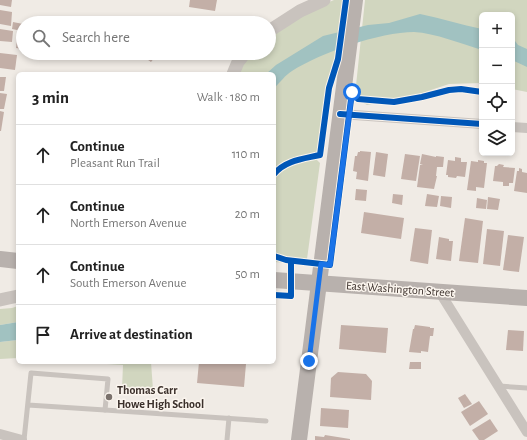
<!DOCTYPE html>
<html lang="en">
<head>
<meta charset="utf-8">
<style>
	:root { --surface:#fff; --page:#f6f6f6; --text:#222; --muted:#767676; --line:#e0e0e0 }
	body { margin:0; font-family:"Alegreya Sans",sans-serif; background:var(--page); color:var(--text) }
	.controls { position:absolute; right:12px; top:12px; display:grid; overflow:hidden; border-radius:6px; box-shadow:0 2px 6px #0003 }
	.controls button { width:36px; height:36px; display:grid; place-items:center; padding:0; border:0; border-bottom:1px solid var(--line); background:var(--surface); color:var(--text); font:20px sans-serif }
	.stop { position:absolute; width:12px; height:12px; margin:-9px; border:3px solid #1a73e8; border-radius:50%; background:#fff }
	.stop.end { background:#1a73e8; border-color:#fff; box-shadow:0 1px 4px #0008 }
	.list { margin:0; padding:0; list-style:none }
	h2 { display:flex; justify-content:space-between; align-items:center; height:52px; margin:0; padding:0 16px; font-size:17px }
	h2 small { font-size:13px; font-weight:400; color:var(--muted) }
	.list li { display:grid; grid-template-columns:26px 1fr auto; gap:12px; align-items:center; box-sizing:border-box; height:60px; padding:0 16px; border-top:1px solid var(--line) }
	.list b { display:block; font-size:15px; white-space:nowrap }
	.list p { margin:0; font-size:13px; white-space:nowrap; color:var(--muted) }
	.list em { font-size:13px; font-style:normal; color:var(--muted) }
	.icon { flex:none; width:22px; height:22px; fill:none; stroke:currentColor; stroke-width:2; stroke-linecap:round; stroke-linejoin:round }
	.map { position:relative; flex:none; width:527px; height:440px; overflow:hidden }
	.search { position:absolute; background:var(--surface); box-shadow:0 2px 6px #0003; left:16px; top:16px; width:260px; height:44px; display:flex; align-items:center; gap:10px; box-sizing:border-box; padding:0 14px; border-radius:22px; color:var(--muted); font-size:15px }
	.panel { position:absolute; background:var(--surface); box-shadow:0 2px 6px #0003; left:16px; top:72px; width:260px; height:292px; border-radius:6px }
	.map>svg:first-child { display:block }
</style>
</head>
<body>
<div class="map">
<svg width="527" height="440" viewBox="0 0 527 440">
	<rect width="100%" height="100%" fill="#f0ebe5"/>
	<g fill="#d1d6bf">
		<polygon points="334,0 344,0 344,7 337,60 327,105 322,151 314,157 320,163 307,259 289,262 288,263 274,262 274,74 242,74 237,68 249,53 269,53 269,36 303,13"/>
		<polygon points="365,0 527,0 527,92 512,89 512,15 482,15 482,83 449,84 413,96 367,105 358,100 355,95"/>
		<polygon points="18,306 18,322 0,325 0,309 12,308"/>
		<polygon points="18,340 18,358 0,359 0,342"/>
		<polygon points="75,362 151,362 153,390 122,388 123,365"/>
	</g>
	<g fill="#a1c2c1">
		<path d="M420,14C441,18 461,25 482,29V50C462,44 435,33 414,32C380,32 320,53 292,71C285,75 280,83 274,88V74H266L276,65L323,36L368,25L389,23Z"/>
		<polygon points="512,37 518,45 527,49 527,67 512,60"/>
		<polygon points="18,322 18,340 0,342 0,325"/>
	</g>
	<g fill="#c3afa7">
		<polygon points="0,0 12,0 11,7 0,5"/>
		<polygon points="190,0 217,0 215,11 189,7"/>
		<polygon points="0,10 12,12 11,26 0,24"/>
		<polygon points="13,22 23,24 22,31 12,29"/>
		<polygon points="0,29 13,31 12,42 0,41"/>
		<polygon points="17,40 23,41 23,49 16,48"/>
		<polygon points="0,53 17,55 15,70 0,68"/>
		<polygon points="138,53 164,53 159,60 155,57 151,62"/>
		<polygon points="0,77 6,77 4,91 0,91"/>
		<polygon points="0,93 7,94 4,109 0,109"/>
		<polygon points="0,111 4,112 1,131 0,131"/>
		<polygon points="360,151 371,152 368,181 356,179 357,172 353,171 355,156 357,156 358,152 360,152"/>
		<polygon points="376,152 388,154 385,177 373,175"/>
		<polygon points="405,154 420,156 416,181 401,179"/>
		<polygon points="422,154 436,157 436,156 444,157 443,167 437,167 436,176 437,176 434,189 417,187 420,165 423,165 420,164"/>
		<polygon points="455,157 461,158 461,162 467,162 465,177 457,176 456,178 448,177 448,175 446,175 448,160 455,161"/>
		<polygon points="478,160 484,161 484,163 487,163 484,188 476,187 476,191 467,190 471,161 478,162"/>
		<polygon points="499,164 504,165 503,167 515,168 513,183 509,183 509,186 503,186 503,182 493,181 495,166 497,166"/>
		<polygon points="519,168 522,169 522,172 527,173 527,193 514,191 517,171 519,171"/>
		<polygon points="356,189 367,190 366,201 355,200"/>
		<polygon points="393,194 403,195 402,205 392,203"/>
		<polygon points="427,194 439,196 437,207 425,206"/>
		<polygon points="441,196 452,197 451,208 440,206"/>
		<polygon points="488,197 500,199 498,210 487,209"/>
		<polygon points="477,198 487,200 486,209 476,208"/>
		<polygon points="364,212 404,218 401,239 361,233"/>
		<polygon points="465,218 483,221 478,263 459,261"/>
		<polygon points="415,228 432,230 428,264 410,261"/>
		<polygon points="487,229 504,231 500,266 483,264"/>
		<polygon points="508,235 524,237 519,272 503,270"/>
		<polygon points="439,237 449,239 449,241 453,241 451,261 436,259"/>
		<polygon points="341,325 388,328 386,353 339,349"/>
		<polygon points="415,325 430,327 430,328 434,328 433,336 430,336 428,352 421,351 421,353 409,352 413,329 414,329"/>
		<polygon points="508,330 524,331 523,351 506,350"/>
		<polygon points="199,362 239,362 246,364 244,387 197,383"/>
		<polygon points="410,362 421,362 421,369 409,369"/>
		<polygon points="338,372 366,374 372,381 371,400 330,397 331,378"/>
		<polygon points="465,394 472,404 464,408 458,398"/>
		<polygon points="479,401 488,414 470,426 461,412"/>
		<polygon points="321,408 349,410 348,428 320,426"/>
		<polygon points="490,419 498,431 484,440 479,440 472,430"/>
		<polygon points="325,435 350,439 350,440 315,440 315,436 324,437"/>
	</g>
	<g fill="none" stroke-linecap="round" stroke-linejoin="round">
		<g stroke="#c9c3be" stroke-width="5">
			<polyline points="499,386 527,388"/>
			<polyline points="105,410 266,421"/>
			<polyline points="24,440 31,373 108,379 105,410 28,405"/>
			<polyline points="227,440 229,418"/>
		</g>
		<g stroke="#c9c3be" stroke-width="10">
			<polyline points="340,114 482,124"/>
			<polyline points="512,127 527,128"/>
			<polyline points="439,291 527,432"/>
			<polyline points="0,434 22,440"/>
		</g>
		<g stroke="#c9c3be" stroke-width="13">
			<polyline points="269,31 300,11 324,0"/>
			<polyline points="233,74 238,62 245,53"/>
			<polyline points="0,300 18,296"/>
		</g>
		<g stroke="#b8b1ad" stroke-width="16">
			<polyline points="0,259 18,261"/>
			<polyline points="274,280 527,298"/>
			<polyline points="299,440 355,0"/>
		</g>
		<defs>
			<g id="cycleway">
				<polyline points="340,114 482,124"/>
				<path d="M274,174C286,160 303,159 320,155L329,88L338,59L346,0"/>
				<polyline points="274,256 286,260 330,265 352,92 358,99 394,102 422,97 449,90 461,89 482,92"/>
				<polyline points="274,295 291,296 291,261"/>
			</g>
		</defs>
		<use href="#cycleway" stroke="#fbf5ee" stroke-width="8"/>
		<use href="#cycleway" stroke="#0057b8" stroke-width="6"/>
	</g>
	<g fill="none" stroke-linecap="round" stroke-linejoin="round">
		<polyline stroke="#1a73e8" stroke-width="5" points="309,361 321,264 330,265 352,92"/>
	</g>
	<circle fill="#7a716c" stroke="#fbf5ee" stroke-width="1.5" cx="109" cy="397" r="4"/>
	<g text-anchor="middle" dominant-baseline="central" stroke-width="3" stroke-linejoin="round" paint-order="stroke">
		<g font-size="12" fill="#3b302b" stroke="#fbf5ee">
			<text transform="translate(400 289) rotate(4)">East Washington Street</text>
		</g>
		<g font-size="12" font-weight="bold" fill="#3b302b" stroke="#fbf5ee" text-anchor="start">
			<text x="117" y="390">Thomas Carr<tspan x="117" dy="14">Howe High School</tspan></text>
		</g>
	</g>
</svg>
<div class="controls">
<button>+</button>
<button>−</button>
<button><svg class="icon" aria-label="locate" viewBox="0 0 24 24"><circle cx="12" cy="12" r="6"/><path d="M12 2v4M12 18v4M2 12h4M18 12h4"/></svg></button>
<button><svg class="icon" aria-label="layers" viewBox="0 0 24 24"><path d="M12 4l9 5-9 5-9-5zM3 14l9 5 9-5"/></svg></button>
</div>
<div class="stop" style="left:352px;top:92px"></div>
<div class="stop end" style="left:309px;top:361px"></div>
<div class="search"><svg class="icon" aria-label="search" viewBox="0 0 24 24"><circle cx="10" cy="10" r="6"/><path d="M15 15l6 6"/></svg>Search here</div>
<section class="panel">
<h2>3 min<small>Walk · 180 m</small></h2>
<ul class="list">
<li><svg class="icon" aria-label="ahead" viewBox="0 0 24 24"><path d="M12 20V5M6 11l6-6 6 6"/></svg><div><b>Continue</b><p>Pleasant Run Trail</p></div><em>110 m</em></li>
<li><svg class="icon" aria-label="ahead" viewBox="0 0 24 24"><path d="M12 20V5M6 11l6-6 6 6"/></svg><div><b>Continue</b><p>North Emerson Avenue</p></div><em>20 m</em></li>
<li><svg class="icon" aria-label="ahead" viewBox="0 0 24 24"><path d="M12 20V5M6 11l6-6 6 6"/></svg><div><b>Continue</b><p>South Emerson Avenue</p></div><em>50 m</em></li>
<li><svg class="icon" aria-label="arrive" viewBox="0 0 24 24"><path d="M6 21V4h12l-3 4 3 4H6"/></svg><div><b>Arrive at destination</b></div></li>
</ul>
</section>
</div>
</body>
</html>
